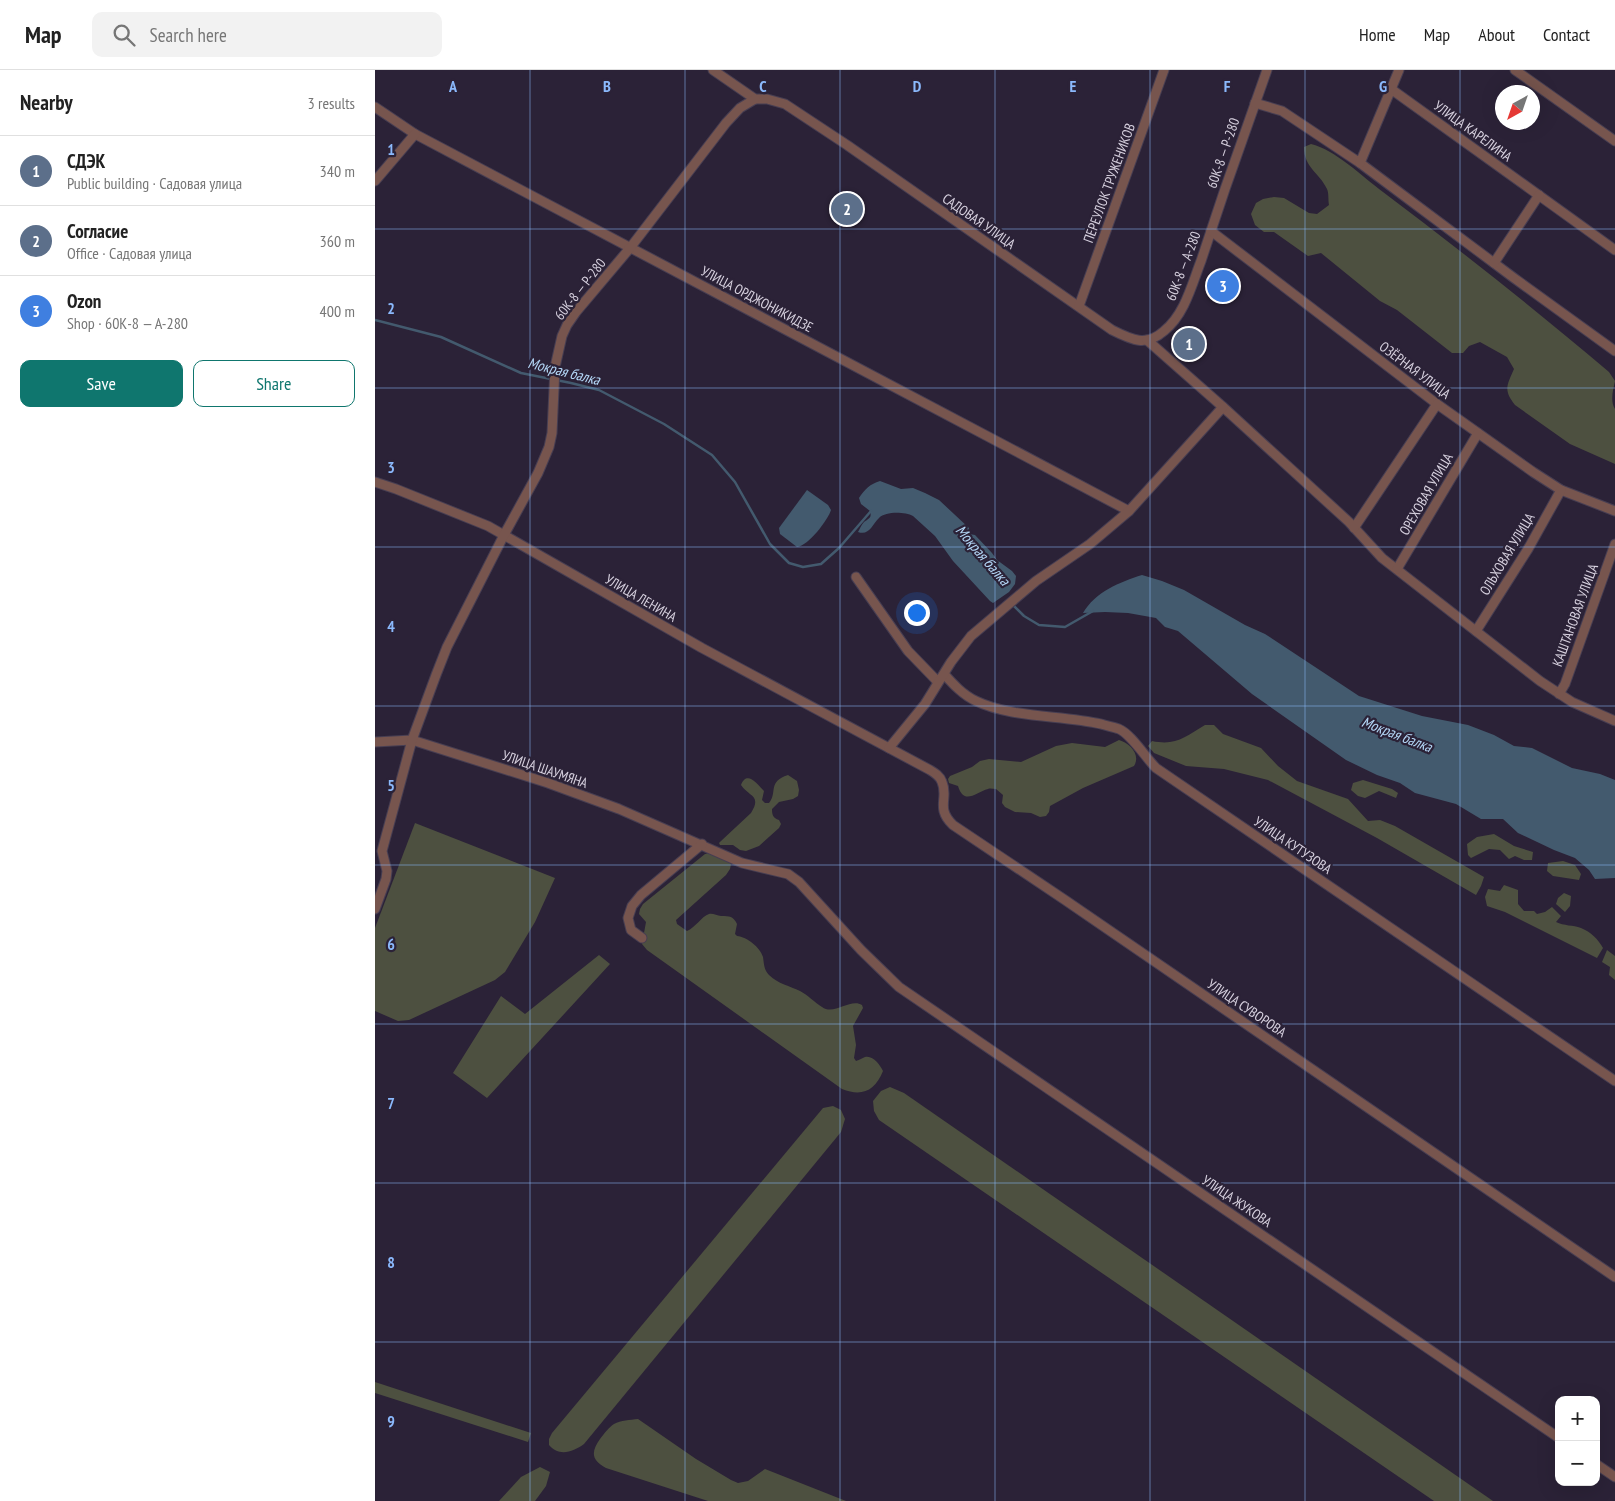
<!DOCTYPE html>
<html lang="en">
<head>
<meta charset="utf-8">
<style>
	:root { --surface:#fff; --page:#f2f2f2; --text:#222; --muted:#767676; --line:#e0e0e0; --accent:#0f766e }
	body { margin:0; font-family:"PT Sans Narrow",sans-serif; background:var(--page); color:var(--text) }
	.controls { position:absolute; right:15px; bottom:15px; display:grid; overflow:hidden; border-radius:10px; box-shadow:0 5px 20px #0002 }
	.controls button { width:45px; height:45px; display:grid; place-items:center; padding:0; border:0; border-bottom:1px solid var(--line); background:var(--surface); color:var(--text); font:25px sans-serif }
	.compass { position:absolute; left:1120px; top:15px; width:45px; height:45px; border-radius:50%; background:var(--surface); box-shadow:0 5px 20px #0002; rotate:220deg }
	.you { position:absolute; left:541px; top:542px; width:18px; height:18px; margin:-12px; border:4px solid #fff; border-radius:50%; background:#1a73e8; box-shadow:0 0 0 8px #1a73e833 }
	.badge { display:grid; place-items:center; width:32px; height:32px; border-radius:50%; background:var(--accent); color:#fff; font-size:16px; font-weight:700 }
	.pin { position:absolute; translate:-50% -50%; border:2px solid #fff; box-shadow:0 1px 5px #0006 }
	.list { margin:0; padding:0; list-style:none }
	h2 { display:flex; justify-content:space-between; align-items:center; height:65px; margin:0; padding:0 20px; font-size:21px }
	h2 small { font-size:16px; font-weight:400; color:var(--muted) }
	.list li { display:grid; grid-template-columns:32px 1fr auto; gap:15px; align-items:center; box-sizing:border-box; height:70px; padding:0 20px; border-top:1px solid var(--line) }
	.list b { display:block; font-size:19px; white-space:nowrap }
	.list p { margin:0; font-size:16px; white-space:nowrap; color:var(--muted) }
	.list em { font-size:16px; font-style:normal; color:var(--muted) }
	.actions { display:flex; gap:10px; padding:15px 20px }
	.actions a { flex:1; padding:11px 0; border:1px solid var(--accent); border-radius:10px; text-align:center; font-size:18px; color:var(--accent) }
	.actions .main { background:var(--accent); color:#fff }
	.icon { flex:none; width:28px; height:28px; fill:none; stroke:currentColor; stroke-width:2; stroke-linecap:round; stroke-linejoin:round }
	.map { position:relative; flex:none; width:1240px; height:1431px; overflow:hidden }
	header { display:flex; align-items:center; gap:30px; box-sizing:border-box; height:70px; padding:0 25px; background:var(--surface); border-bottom:1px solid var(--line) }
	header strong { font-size:24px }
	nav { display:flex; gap:28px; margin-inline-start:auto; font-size:18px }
	.search { width:350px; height:45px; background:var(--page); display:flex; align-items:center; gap:12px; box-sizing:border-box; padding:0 18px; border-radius:10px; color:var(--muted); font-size:19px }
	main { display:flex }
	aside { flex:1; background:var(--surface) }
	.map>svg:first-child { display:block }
</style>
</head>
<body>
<header>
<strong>Map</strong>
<div class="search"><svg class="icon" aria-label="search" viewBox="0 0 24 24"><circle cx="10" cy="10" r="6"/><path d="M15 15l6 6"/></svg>Search here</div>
<nav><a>Home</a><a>Map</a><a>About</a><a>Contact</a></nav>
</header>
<main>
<aside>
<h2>Nearby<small>3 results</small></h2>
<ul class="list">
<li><span class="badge" style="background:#5c6f8a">1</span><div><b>СДЭК</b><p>Public building · Садовая улица</p></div><em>340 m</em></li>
<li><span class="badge" style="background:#5c6f8a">2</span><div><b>Согласие</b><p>Office · Садовая улица</p></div><em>360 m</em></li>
<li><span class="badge" style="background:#3f7fe0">3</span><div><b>Ozon</b><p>Shop · 60К-8 — А-280</p></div><em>400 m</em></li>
</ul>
<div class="actions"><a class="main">Save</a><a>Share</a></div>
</aside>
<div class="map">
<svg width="1240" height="1431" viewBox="0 0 1240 1431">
	<rect width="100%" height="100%" fill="#2b2237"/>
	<g fill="#4d5040">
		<path d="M936,74C959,79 988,107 1008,122C1085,180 1161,240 1234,302L1240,311C1238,320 1235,331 1240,339V394L1195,374L1140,335C1128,320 1132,315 1139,299L1132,287L1105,272L1094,276L1088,283H1077L1022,240L1005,231L946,183L933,186L899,162H889L880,155L876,144L881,133L888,129L899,127L909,128L934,143L942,144L954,135C953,130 954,123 952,119C944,102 929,98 929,77Z"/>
		<path d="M830,655H839L848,664L886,678L903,696L922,711L973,729L993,751L1005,750L1020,756L1109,807L1106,816L1101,825L1002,768L893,710L849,699L811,696L779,683L773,676L777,671C801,676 810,667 830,655Z"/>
		<path d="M744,670C755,673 766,685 759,696L708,718L675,736L674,742L671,746L665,747L656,743L640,742L630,737L627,733L628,725L621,719C618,719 615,718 613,719C601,722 589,736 583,716L574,713L573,709L575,706L597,697L605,691L614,689L646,692L681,676L697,673L730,677Z"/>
		<path d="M413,705L422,711L424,720L423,726L418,729L404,732L397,739C397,745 398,748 404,750L406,754L404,758L384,776L371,781L365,780L358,775H345L344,773L346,771L376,743C387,725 374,727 366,715C372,700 382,714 389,721L387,730L390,733H394C403,722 392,712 413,705Z"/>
		<polygon points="988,710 1017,719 1023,723 1021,728 1004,721 990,728 983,726 976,720 978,713"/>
		<polygon points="40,753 180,808 160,852 130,902 120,910 34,950 23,951 0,941 0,858"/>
		<polygon points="1119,764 1139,776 1158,782 1157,790 1149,790 1140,786 1134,789 1125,780 1114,779 1096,788 1093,785 1092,774 1102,767"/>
		<path d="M335,783L353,791L356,794L355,799L351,805L301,850L302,854L312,861C320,858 327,846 334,844C338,843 342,846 346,846C355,846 358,846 362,854L360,864L362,866C372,867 385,877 388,887C389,894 389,900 394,905C403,914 415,916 425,921C433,925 439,932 447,937C459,946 475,928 487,935L488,938L478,956L481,975L479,988L481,991C485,990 487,988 490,987C498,985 505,995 508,1001C500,1021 487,1027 467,1019L272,880L267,874L271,852L264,844L265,839L268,834L330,784Z"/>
		<polygon points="1188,791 1200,795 1206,804 1204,810 1178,806 1172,801 1173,793"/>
		<path d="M1129,815L1143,820V834L1149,841H1159L1162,844L1170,842L1177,837L1186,846L1181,852C1189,856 1198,855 1206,858C1216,862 1223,869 1228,878L1222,888L1130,842L1112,836L1110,827L1113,819L1125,821Z"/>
		<polygon points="1189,823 1196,826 1195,836 1190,842 1181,834 1183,828"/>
		<polygon points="1232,880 1240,886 1240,910 1234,905 1235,897 1227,892"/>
		<polygon points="224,885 235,894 112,1028 78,1003 126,926 150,944"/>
		<polygon points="515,1017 529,1023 1118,1431 1059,1431 504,1050 499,1041 498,1031 506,1021"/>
		<path d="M458,1036L466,1040L470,1049L466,1062L209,1374C198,1382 184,1387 174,1375V1369L177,1363L448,1038Z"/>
		<polygon points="0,1312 156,1363 153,1372 0,1323"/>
		<path d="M263,1349L321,1389L356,1410L363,1413L373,1411L390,1399L471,1431H333L231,1398C216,1390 216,1382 225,1369C229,1364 234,1357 239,1354C246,1350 255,1350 263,1349Z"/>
		<polygon points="165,1397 175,1402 171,1416 160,1431 124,1431 146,1407"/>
	</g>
	<g fill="#435a6e">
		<path d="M505,411L526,419L538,418L550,423L564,430L594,458V464L600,465L617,483L622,490L637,501L641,506L640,514L634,522L618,533L615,531L578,491L560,466L538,446C530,442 511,441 504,448C497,455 494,466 483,462C485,459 486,455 489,452C494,448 497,448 495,441L486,434L484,428C490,419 495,414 505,411Z"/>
		<path d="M432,420L453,435L456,440C453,450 433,476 422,477L405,464L404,458Z"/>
		<path d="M767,505L787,511L809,520L870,555L890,564L984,626L1047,646L1093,655L1119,665L1139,676L1157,678L1197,698L1225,704L1240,710V808L1220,809L1214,800L1200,788L1179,780L1143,763L1128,749H1106L1081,734L1040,723L1025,713L1002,705L971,690L877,624L803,561L790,557L781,548L753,543L730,542L708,543C720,522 745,512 767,505Z"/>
	</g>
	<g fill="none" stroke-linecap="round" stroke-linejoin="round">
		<g stroke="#435a6e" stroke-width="2.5">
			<polyline points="0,250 66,267 146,303 196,313 224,320 289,354 337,385 360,412 395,474 414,493 428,497 446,494 464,478 496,441"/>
			<polyline points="637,534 649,546 664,555 690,557 718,541"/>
		</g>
		<defs>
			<g id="minor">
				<path d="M338,0L380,29H392L410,34L472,75L737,260C757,270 771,277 789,261C810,244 817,214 826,191C834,167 842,143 850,119C864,79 878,40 892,0"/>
				<polyline points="1140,0 1240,71"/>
				<polyline points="1016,19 1240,180"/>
				<polyline points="880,33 907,41 985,93 1139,208 1240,281"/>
				<polyline points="0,37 40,64 754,441"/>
				<polyline points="985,93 1024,0"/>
				<polyline points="0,111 40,64"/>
				<polyline points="836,161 1062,334 1158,402 1186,420 1240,441"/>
				<polyline points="1119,193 1164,125"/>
				<polyline points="704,236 789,0"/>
				<polyline points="772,270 848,337 974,452 1007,488 1165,611 1197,632 1240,651"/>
				<path d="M0,412L21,419L113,456L327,578L555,700C560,703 565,706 567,712C574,728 560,738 578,755L690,830L1240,1207"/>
				<polyline points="979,458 1062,334"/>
				<polyline points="1022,499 1103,363"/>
				<polyline points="481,507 533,581 563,612"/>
				<polyline points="1101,561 1153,479 1186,420"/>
				<path d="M569,604C578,614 588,625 601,631C636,648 687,645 726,654C732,656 739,657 744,659C756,664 771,688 781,698L1240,1011"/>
				<polyline points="1184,624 1190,614 1240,474"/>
				<polyline points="0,672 37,670 173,713 244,739 367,793 413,804 424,812 486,880 524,917 1184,1368"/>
				<polyline points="514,678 550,634 576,592 596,566 661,511 715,474 754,441 848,337"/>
				<polyline points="0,839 11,809 12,801 7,781 37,670 61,605 72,577 129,465 163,403 174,377 177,363 180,297 187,266 192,255 201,242 255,178 351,53 365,38 380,29"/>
				<polyline points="267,868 256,860 253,848 257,836 266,825 327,774"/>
				<polyline points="1221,1394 1240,1407"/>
			</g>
		</defs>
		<use href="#minor" stroke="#473e52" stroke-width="11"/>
		<use href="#minor" stroke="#77554e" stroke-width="9"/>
	</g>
	<path fill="none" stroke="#8bb9fc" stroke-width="1" stroke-opacity="0.55" d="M155,0V1431M310,0V1431M465,0V1431M620,0V1431M775,0V1431M930,0V1431M1085,0V1431M0,159H1240M0,318H1240M0,477H1240M0,636H1240M0,795H1240M0,954H1240M0,1113H1240M0,1272H1240"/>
	<g text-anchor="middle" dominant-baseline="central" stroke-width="4.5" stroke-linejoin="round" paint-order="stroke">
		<g font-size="14" fill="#d7d1df" stroke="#2b2237">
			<text transform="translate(1098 61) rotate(36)">УЛИЦА КАРЕЛИНА</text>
			<text transform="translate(848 83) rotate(-71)">60К-8 — Р-280</text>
			<text transform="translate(734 113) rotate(-70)">ПЕРЕУЛОК ТРУЖЕНИКОВ</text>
			<text transform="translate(604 151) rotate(35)">САДОВАЯ УЛИЦА</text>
			<text transform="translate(808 196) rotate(-69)">60К-8 — А-280</text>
			<text transform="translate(205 219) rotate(-52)">60К-8 — Р-280</text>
			<text transform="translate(382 229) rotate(28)">УЛИЦА ОРДЖОНИКИДЗЕ</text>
			<text transform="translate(1040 300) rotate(37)">ОЗЁРНАЯ УЛИЦА</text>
			<text transform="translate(1051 424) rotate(-60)">ОРЕХОВАЯ УЛИЦА</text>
			<text transform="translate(1132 484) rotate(-59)">ОЛЬХОВАЯ УЛИЦА</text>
			<text transform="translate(266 528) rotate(30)">УЛИЦА ЛЕНИНА</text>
			<text transform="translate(1200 545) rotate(-70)">КАШТАНОВАЯ УЛИЦА</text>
			<text transform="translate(170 699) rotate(19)">УЛИЦА ШАУМЯНА</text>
			<text transform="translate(918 775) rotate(34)">УЛИЦА КУТУЗОВА</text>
			<text transform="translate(872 938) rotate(34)">УЛИЦА СУВОРОВА</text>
			<text transform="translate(862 1131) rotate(34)">УЛИЦА ЖУКОВА</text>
		</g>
		<g font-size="15" font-style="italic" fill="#b4d7f7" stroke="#2b2237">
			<text transform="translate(189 301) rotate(14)">Мокрая балка</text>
			<text transform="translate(608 485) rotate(49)">Мокрая балка</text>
			<text transform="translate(1022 664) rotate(21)">Мокрая балка</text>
		</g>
	</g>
	<g font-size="16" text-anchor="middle" font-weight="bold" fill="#8bb9fc" stroke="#2b2237" stroke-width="4.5" stroke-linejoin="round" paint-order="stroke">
		<text x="78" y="22">A</text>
		<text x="232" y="22">B</text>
		<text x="388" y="22">C</text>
		<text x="542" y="22">D</text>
		<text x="698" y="22">E</text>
		<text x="852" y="22">F</text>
		<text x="1008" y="22">G</text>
		<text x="16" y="85">1</text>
		<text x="16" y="244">2</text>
		<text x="16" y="403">3</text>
		<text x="16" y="562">4</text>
		<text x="16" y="721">5</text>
		<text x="16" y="880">6</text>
		<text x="16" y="1039">7</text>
		<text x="16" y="1198">8</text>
		<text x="16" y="1357">9</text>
	</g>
</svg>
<div class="controls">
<button>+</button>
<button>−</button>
</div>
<svg class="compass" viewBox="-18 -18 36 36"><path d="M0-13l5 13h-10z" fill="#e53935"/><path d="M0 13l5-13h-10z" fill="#767676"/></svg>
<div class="you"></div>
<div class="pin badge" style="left:814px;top:274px;background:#5c6f8a">1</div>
<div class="pin badge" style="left:472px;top:139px;background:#5c6f8a">2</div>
<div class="pin badge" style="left:848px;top:216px;background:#3f7fe0">3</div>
</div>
</main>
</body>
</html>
